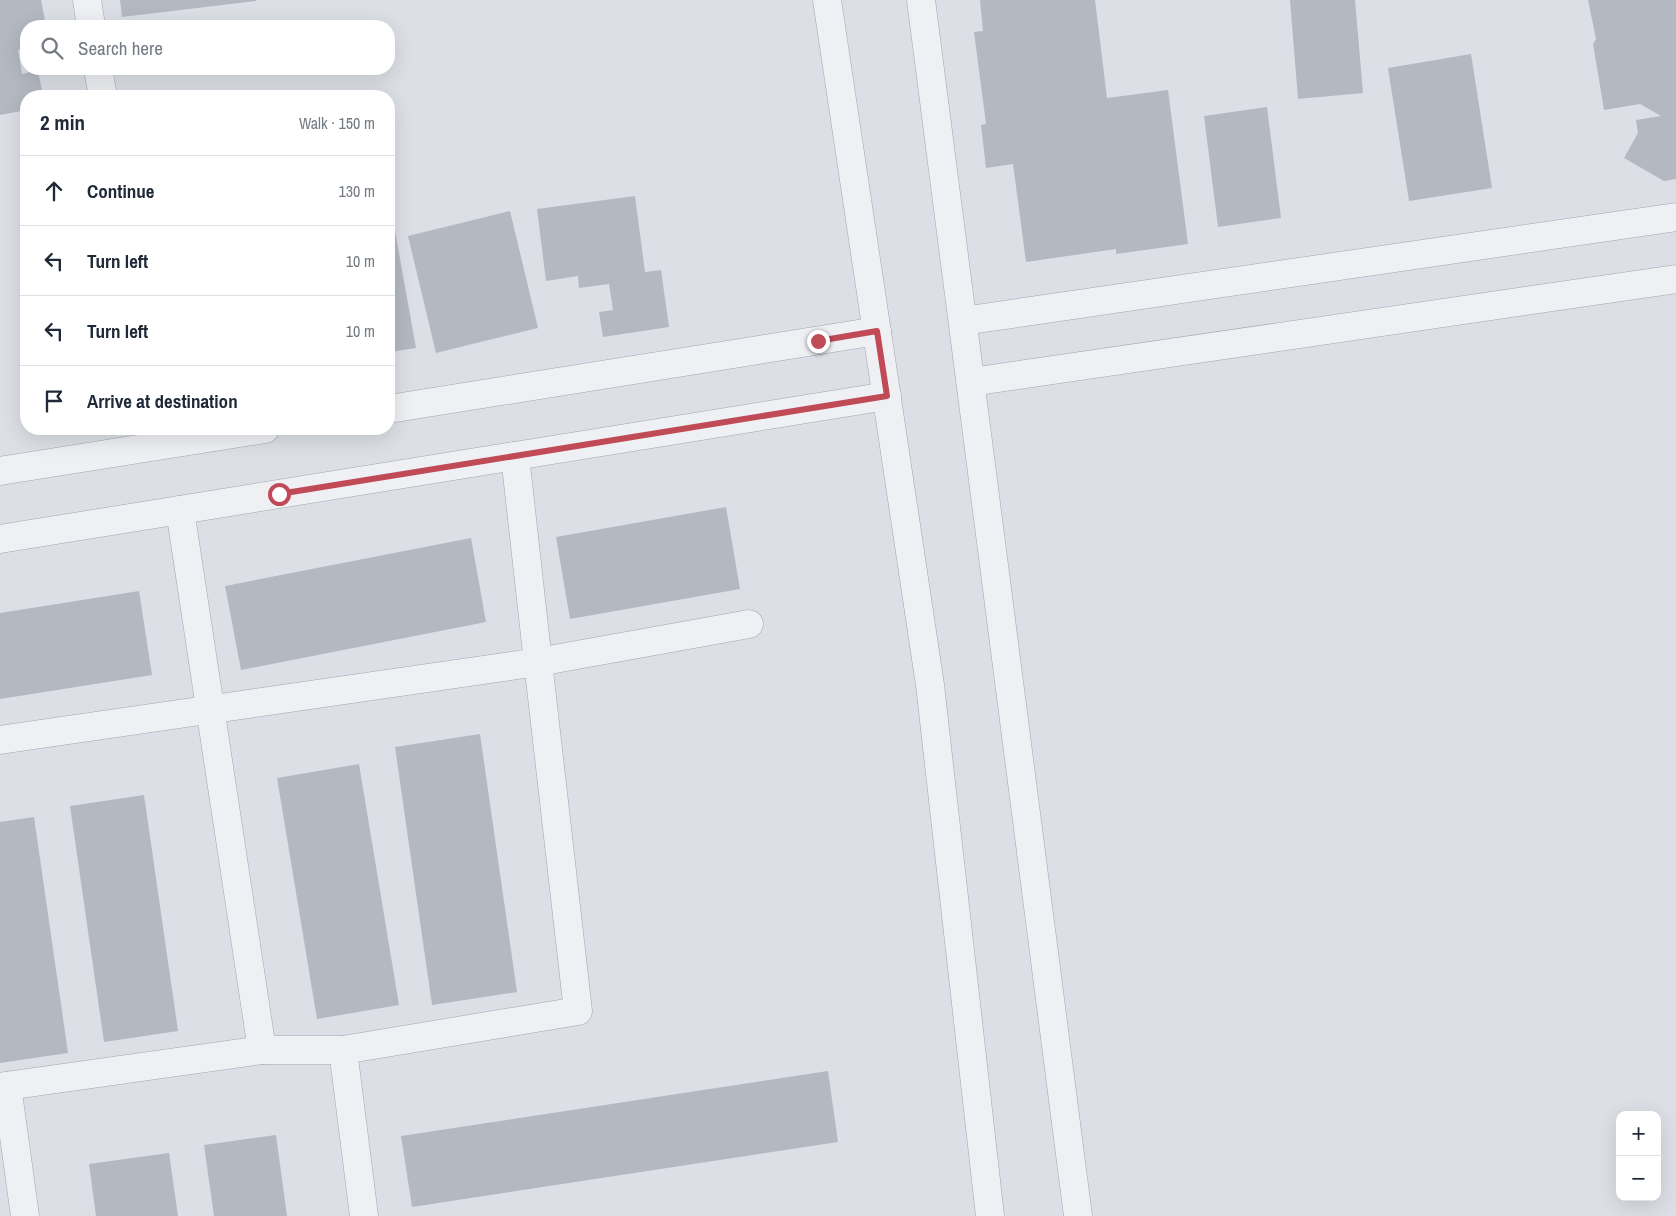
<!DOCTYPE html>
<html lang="en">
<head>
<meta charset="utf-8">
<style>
	:root { --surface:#fff; --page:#f2f2f3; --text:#1f2937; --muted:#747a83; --line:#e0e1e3 }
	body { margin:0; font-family:"Archivo Narrow",sans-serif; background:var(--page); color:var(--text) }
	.controls { position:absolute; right:15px; bottom:15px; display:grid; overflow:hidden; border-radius:10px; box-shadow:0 5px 20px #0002 }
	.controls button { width:45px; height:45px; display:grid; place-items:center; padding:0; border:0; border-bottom:1px solid var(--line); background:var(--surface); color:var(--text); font:25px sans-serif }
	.stop { position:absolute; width:15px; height:15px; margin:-11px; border:4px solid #c14a57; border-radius:50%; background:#fff }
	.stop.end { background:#c14a57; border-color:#fff; box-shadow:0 1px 5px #0008 }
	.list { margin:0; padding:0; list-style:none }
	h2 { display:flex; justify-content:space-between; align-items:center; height:65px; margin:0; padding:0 20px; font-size:21px }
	h2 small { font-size:16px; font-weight:400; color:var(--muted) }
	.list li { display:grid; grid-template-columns:32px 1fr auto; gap:15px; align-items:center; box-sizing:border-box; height:70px; padding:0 20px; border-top:1px solid var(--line) }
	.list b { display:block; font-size:19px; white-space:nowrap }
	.list em { font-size:16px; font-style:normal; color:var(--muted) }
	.icon { flex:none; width:28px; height:28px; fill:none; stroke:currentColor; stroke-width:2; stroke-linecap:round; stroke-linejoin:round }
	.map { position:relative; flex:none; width:1676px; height:1216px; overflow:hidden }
	.search { position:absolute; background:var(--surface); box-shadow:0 5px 20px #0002; left:20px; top:20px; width:375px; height:55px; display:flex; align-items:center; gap:12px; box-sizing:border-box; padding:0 18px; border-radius:20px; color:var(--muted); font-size:19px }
	.panel { position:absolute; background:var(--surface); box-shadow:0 5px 20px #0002; left:20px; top:90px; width:375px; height:345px; border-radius:20px }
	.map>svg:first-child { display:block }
</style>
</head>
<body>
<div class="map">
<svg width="1676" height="1216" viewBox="0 0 1676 1216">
	<rect width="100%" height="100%" fill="#dcdfe5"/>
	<g fill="#b4b8c1">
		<polygon points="0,0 41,0 46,26 26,26 26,48 18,50 22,74 38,70 43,96 26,96 26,110 0,115"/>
		<polygon points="120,0 256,0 256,1 122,17"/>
		<polygon points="980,0 1095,0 1107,98 1168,90 1188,244 1116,254 1116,249 1026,262 1013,164 986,168 981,125 986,124 974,32 983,31"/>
		<polygon points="1290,0 1355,0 1363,93 1298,99"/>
		<polygon points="1588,0 1676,0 1676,179 1664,181 1624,158 1638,133 1636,120 1661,116 1640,104 1604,110 1593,44 1596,39"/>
		<polygon points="1471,54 1492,188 1409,201 1388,68"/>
		<polygon points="260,93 261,96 233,96 233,95"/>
		<polygon points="1267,107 1281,218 1218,227 1204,116"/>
		<polygon points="635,196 645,272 661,270 669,327 603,337 599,312 613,310 609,284 579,288 578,276 546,281 537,209"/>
		<polygon points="510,211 538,328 436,353 408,236"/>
		<polygon points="395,231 416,348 389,352 389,232"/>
		<polygon points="726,507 740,589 570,619 556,537"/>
		<polygon points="471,538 486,622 241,670 225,586"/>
		<polygon points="139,591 152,675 0,699 0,613"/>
		<polygon points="480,734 517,992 432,1005 395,747"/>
		<polygon points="359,764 399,1005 317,1019 277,778"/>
		<polygon points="144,795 178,1031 104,1042 70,806"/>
		<polygon points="34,817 68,1053 0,1063 0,822"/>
		<polygon points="828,1071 838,1142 412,1207 401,1136"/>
		<polygon points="276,1135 287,1216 214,1216 204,1145"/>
		<polygon points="169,1153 178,1216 96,1216 89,1164"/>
	</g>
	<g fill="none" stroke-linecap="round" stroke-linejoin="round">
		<defs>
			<g id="minor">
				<polyline points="87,0 91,26"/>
				<polyline points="827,0 930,685 990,1216"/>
				<polyline points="921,0 1078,1216"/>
				<polyline points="98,69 103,96"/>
				<polyline points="963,321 1676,217"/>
				<polyline points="971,382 1676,279"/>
				<polyline points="389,409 877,331"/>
				<polyline points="515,456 538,662 749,624"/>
				<polyline points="0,471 265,429"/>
				<polyline points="180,510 262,1050"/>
				<polyline points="0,539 887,396"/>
				<polyline points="0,740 538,662 578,1011 343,1050 364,1216"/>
				<polyline points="7,1086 25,1216"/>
				<polyline points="0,1087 262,1050 343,1050"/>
			</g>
		</defs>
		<use href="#minor" stroke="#a2a6ae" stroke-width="29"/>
		<use href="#minor" stroke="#eef0f4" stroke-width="28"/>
	</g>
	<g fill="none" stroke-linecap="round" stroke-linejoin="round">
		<polyline stroke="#c14a57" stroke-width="6" points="279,494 887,396 877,331 818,341"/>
	</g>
</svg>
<div class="controls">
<button>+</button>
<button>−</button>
</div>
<div class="stop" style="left:279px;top:494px"></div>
<div class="stop end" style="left:818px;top:341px"></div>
<div class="search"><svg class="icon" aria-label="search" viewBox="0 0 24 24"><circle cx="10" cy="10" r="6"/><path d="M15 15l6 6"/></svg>Search here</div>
<section class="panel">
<h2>2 min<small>Walk · 150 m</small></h2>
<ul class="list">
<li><svg class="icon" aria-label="ahead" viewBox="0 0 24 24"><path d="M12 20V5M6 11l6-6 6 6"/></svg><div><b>Continue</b></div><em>130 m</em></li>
<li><svg class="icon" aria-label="left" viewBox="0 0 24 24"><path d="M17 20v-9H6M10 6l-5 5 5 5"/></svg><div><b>Turn left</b></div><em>10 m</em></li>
<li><svg class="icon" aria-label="left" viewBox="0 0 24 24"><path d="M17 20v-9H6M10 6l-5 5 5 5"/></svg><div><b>Turn left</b></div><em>10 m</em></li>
<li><svg class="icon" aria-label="arrive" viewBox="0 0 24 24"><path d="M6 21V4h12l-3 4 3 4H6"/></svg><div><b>Arrive at destination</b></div></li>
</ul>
</section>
</div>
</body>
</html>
